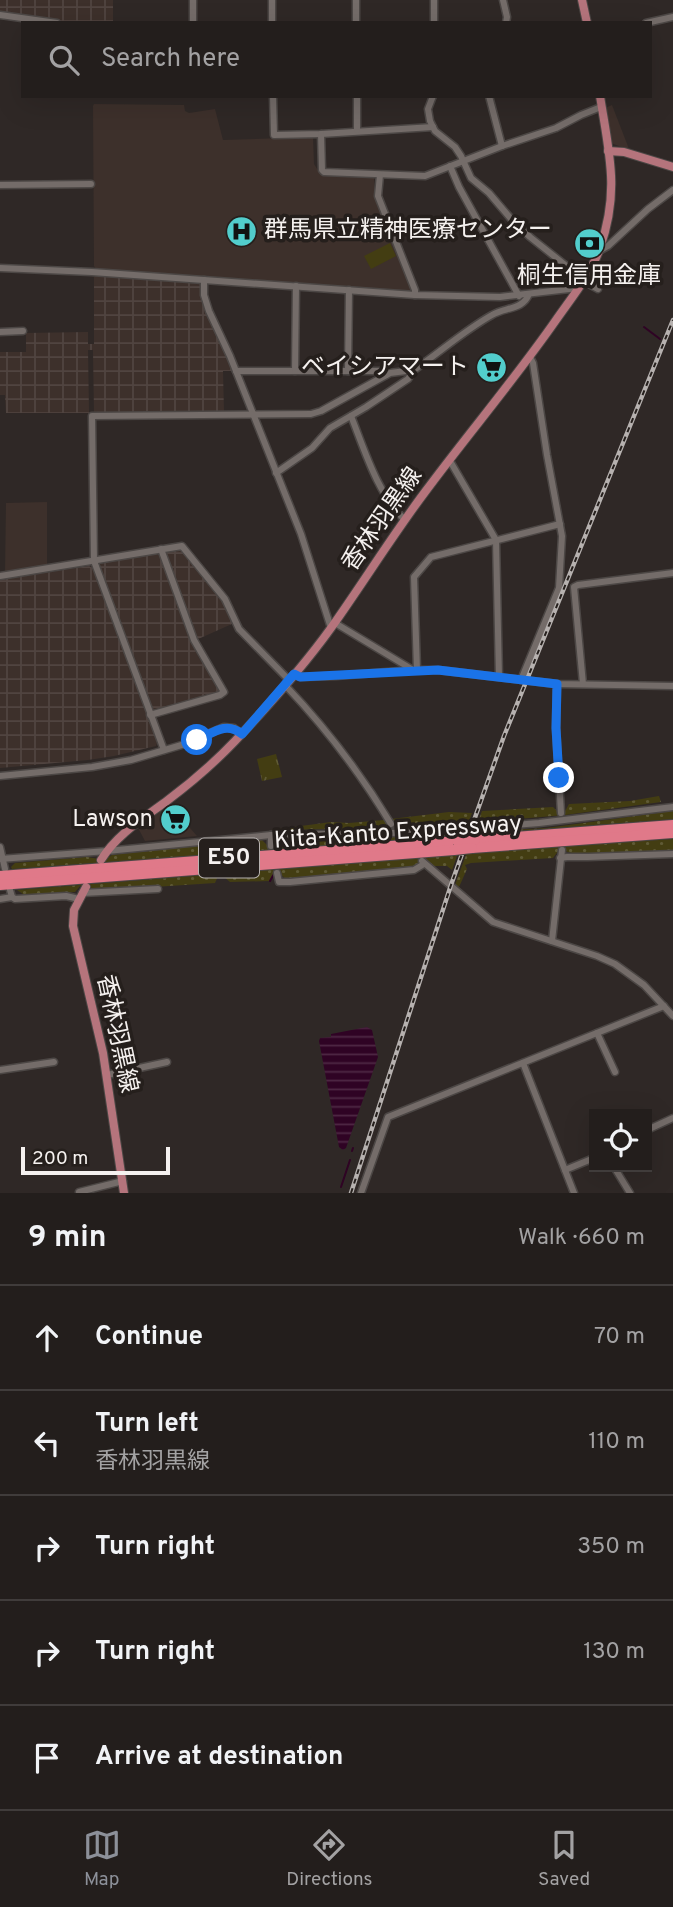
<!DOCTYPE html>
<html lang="en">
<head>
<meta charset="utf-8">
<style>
	:root { --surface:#231e1c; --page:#2f2b29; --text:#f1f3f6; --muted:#a3a2a3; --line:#403c3b; --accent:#8c9099 }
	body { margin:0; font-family:Overpass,"Noto Sans JP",sans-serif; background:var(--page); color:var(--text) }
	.controls { position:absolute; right:21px; bottom:21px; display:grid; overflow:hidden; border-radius:0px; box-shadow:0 7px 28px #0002 }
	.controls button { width:63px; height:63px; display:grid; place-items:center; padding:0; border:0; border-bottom:2px solid var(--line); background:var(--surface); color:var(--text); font:35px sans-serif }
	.scale { position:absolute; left:21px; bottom:18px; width:149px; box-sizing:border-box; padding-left:7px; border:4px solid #f5f1ef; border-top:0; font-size:19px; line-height:24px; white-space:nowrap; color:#f5f1ef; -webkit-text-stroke:5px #251f1c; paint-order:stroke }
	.stop { position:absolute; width:21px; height:21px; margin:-16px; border:5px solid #1a73e8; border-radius:50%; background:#fff }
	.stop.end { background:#1a73e8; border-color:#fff; box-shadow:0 2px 7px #0008 }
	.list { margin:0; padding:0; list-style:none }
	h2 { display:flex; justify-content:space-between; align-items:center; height:91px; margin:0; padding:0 28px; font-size:30px }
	h2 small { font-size:23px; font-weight:400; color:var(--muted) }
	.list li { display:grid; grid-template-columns:46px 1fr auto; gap:21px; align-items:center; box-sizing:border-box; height:105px; padding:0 28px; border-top:2px solid var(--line) }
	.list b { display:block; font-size:26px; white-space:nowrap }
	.list p { margin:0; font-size:23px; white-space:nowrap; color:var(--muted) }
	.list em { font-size:23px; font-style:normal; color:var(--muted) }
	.icon { flex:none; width:38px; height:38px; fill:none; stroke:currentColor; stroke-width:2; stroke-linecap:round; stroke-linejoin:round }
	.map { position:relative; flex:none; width:673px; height:1193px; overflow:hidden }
	.search { position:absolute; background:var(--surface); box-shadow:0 7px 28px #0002; left:21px; right:21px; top:21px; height:77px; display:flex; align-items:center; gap:18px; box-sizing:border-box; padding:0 24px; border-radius:0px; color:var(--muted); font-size:26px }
	.sheet { height:616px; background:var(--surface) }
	nav { display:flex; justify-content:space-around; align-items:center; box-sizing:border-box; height:98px; border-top:2px solid var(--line); background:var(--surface); font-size:19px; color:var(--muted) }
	nav a { display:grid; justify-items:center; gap:4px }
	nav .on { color:var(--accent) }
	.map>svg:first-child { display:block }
</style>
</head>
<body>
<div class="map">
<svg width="673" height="1193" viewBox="0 0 673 1193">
	<defs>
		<pattern id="industrial-grid" width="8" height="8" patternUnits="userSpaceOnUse" patternTransform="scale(1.75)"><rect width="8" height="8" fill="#3d302b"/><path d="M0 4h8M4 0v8" fill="none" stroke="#504440"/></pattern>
		<pattern id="grass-dots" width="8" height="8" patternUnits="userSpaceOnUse" patternTransform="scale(1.75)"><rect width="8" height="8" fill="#433d12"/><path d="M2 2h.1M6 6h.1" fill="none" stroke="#5f5a35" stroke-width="1.8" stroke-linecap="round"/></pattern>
		<pattern id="park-tufts" width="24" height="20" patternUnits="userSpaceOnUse" patternTransform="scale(1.75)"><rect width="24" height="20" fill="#433d12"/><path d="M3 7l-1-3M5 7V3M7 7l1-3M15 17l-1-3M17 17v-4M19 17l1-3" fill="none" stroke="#5f5a35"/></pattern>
		<pattern id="water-rules" width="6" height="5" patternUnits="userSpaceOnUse" patternTransform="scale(1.75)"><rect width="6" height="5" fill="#2f0324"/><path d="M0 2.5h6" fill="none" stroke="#4e2844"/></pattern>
	</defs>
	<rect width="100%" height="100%" fill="#2f2826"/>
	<g fill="#3d302b">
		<polygon points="94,104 184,105 185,111 189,113 215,109 223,140 313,137 314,164 321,175 374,177 375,195 412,289 411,292 96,269 94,266 93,106"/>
		<polygon points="612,105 629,149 629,150 611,143 605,108"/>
		<polygon points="47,502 47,567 5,573 6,503"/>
		<polygon points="168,803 197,836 145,841 137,826"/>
	</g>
	<g fill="url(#industrial-grid)">
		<polygon points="0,0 113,0 113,21 73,23 0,13"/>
		<polygon points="97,275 202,282 203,294 234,371 223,371 224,413 94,412 93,350 88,350 89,413 6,413 5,395 0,395 0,352 26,352 26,333 88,332 88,344 94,344 94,277"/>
		<polygon points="180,548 223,601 234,623 196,640 164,551"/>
		<polygon points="156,554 160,556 191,642 199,658 220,688 219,692 155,710 151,709 98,565 101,563"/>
		<polygon points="89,566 93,568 129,665 157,743 156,746 114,756 88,760 0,768 0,580"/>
	</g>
	<g fill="url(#grass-dots)">
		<path d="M659,796L661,802L565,815L480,822L477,830L480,832L546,828L673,811V819L478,834L475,835L469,853L673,839V850C653,851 576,860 564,850H559L553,858L471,863L465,865L467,869L459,887L455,885L482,811L553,807L558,812L564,813L569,804L630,801Z"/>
		<polygon points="449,812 472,813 452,870 447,866 432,866 424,860 418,862 419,864 414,867 287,880 279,873 273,874 269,881 230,882 223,876 218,876 215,883 93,891 88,888 80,886 75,892 26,896 17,890 446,856 460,836 12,869 11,867 15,863 87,857 105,860 112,855 205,845 216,852 224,843 261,839 268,846 273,846 280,838 392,837 462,831 464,824 399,828 271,830 331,822 349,823 384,820 388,826 394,823 391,819"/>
	</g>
	<polygon fill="url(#park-tufts)" points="276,754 282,777 262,781 257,759"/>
	<polygon fill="#433d12" points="390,243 396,256 371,269 364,256"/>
	<polygon fill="url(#water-rules)" points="367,1027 372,1030 378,1057 346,1148 343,1150 339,1147 319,1041 320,1038 331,1037 331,1034"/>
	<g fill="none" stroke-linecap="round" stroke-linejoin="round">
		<g stroke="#2f0324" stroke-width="2">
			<polyline points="644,327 660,339"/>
			<polyline points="270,881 274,874"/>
			<polyline points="352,1151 353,1148"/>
			<polyline points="341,1187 350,1160"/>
		</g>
		<polyline stroke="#4d4644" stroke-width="6" stroke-dasharray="6 3" stroke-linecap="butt" points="391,824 408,844"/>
		<defs>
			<g id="minor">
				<polyline points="193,0 193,23"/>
				<polyline points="434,0 434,23"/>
				<polyline points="503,0 507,17 506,23"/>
				<polyline points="0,15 57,23"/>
				<polyline points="272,23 272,0"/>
				<polyline points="356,23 356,0"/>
				<polyline points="646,23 673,17"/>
				<polyline points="273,96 274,135 321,134 433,127"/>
				<polyline points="357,96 357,130"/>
				<polyline points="433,96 428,109 430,121 435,131 455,147 461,156 471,178 489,193 512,220 530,237 569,268 582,283"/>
				<polyline points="489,96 502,146"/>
				<polyline points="321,134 322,170 324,172 425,176 502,146 556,128 581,115 601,107"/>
				<polyline points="450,166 459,187 519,296"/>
				<polyline points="380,175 378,196 415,290 415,295"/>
				<polyline points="0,185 91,184"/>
				<polyline points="599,251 608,246 648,209 673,190"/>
				<polyline points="0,268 92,272 415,295 500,297 578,288"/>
				<polyline points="204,280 204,295 209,311 230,356 301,534 331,628"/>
				<polyline points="583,281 598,289"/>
				<polyline points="0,332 23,331"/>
				<polyline points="236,371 383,371 386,375"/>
				<polyline points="295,371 296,286"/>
				<polyline points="348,371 349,290"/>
				<path d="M351,416C365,451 377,493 405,520"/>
				<polyline points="450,461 496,540 499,677"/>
				<path d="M276,473L312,448L330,428L366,407L408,379L414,370C440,352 465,330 492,315C505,307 523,310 529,294"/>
				<polyline points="0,576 182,546 225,599 239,629 289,680"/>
				<polyline points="335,623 413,670"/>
				<polyline points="417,670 414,577 431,557 560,524"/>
				<polyline points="294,674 300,677 336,676 413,670 438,670 557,684 673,686"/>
				<polyline points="521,680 559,588 562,536 547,455 533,363 530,357"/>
				<polyline points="557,684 556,728 561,813"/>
				<polyline points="583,684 574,587 578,585 673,573"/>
				<path d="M285,685C325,727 361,774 391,824"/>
				<polyline points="150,715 220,695 224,692 194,640 161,549"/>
				<polyline points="164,750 94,561 92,416 311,414 321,411 390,373 414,370"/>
				<polyline points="0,776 92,767 131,760 185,744 224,727 234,728 242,734"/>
				<polyline points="479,828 539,823 673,807"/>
				<polyline points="271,835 271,846"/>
				<polyline points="0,847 5,869"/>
				<polyline points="560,858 567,857 588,857 673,854"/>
				<polyline points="0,859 107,851 271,835 392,833 461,829"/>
				<polyline points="422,861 493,922 597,956 615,964 644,985 673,1016"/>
				<polyline points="277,873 279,882 290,882 414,870 424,864"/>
				<polyline points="10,890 12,897 15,899 66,896 79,899"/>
				<polyline points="82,893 158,889"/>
				<polyline points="0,899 12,897"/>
				<polyline points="552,941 562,850"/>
				<polyline points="597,1033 615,1072"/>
				<polyline points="523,1063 574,1193"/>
				<polyline points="0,1070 54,1062"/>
				<polyline points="107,1075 167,1062"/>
				<polyline points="647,1130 673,1118"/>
				<polyline points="614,1167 630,1193"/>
				<polyline points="565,1170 594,1158"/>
				<polyline points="79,1192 123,1181"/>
				<polyline points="361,1193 388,1117 664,1006"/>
			</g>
			<g id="major">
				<polyline points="582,0 587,23"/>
				<polyline points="608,151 624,152 673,167"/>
				<path d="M101,860C117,834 144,818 168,800C192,782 215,762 235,741C269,705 303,667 331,628C363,583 392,536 425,492C468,434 515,379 556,320C572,297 591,274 600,248C620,191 609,153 600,96"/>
				<polyline points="86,887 74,910 73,926 103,1053 124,1193"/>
			</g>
			<g id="highway">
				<polyline points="475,840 673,825"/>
				<polyline points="472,848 673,833"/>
				<polyline points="0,876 457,841"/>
				<polyline points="0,885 454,850"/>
			</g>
		</defs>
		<use href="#minor" stroke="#4c4745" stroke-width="9"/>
		<use href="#major" stroke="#4c4745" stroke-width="10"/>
		<use href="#highway" stroke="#4c4745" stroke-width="12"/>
		<use href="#minor" stroke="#746c69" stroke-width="6"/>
		<use href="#major" stroke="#b5747c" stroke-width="8"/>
		<use href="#highway" stroke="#e07989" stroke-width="10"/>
		<defs>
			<polyline id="rail" points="351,1193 451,885 504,736 673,320"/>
		</defs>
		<use href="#rail" stroke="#b6b1af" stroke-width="4.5"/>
		<use href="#rail" stroke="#251f1c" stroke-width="2" stroke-dasharray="5" stroke-linecap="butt"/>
		<defs>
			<polyline id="minor-bridge" points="461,829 479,828"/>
			<g id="highway-bridge">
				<polyline points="457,841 475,840"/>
				<polyline points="454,850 472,848"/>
			</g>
		</defs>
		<use href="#minor-bridge" stroke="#4c4745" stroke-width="9" stroke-linecap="butt"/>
		<use href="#highway-bridge" stroke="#4c4745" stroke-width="12" stroke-linecap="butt"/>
		<use href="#minor-bridge" stroke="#746c69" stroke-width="6"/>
		<use href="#highway-bridge" stroke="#e07989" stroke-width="10"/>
	</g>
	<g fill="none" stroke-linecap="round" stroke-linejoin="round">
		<path stroke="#1a73e8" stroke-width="9" d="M197,740C213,733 226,721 242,734L294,674L300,677L438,670L557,684L556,728L559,778"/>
	</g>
	<defs>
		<symbol id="hospital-disc" viewBox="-11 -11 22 22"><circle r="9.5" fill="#52cdcc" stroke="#251f1c"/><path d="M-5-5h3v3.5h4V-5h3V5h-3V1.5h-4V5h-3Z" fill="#111"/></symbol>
		<symbol id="bank-disc" viewBox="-11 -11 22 22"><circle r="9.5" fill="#52cdcc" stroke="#251f1c"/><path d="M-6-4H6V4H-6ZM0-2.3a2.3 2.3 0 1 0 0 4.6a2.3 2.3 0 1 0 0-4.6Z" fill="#111"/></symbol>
		<symbol id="supermarket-disc" viewBox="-11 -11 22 22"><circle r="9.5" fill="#52cdcc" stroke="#251f1c"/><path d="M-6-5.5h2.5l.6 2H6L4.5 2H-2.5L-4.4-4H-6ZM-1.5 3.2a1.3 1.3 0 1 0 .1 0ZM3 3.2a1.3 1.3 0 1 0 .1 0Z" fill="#111"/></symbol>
	</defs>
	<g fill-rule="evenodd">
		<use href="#hospital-disc" x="224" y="214" width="35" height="35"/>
		<use href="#bank-disc" x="572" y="226" width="35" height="35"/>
		<use href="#supermarket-disc" x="474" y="350" width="35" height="35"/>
		<use href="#supermarket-disc" x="158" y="802" width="35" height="35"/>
	</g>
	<g text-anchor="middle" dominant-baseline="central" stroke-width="7" stroke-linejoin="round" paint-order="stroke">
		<rect fill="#251f1c" stroke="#b7b2b0" stroke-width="2" x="199" y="838.5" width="60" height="39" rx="5"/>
		<g font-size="23" font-weight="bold" fill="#f5f1ef">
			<text x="229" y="858">E50</text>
		</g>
		<g font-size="24" fill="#f5f1ef" stroke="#251f1c" text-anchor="end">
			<text x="264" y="231" text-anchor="start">群馬県立精神医療センター</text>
			<text x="589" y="277" text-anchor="middle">桐生信用金庫</text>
			<text x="469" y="368">ベイシアマート</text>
			<text x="153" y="820">Lawson</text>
		</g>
		<g font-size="24" fill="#f5f1ef" stroke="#251f1c">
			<text transform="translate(383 520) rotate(-55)">香林羽黒線</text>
			<text transform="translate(398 833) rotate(-4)">Kita-Kanto Expressway</text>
			<text transform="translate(116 1034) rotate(78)">香林羽黒線</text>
		</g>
	</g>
</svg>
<div class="controls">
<button><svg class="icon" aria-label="locate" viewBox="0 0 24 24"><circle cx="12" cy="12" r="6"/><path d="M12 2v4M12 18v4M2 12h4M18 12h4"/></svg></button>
</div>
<div class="scale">200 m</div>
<div class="stop" style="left:197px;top:740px"></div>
<div class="stop end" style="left:559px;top:778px"></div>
<div class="search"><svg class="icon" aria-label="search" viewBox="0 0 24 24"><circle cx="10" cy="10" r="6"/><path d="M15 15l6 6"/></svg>Search here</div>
</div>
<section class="sheet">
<h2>9 min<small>Walk · 660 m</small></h2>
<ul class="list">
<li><svg class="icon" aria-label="ahead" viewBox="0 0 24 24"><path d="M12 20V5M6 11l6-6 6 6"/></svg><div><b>Continue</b></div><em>70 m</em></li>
<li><svg class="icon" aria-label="left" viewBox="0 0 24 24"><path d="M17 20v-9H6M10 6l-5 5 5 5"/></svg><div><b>Turn left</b><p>香林羽黒線</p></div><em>110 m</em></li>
<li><svg class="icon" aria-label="right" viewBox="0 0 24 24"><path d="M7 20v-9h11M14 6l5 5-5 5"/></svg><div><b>Turn right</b></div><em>350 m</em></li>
<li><svg class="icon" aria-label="right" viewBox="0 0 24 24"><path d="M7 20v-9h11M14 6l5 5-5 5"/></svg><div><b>Turn right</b></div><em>130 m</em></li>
<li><svg class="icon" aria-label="arrive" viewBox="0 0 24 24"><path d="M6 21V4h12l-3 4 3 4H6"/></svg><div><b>Arrive at destination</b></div></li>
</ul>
</section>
<nav>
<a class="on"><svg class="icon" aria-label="map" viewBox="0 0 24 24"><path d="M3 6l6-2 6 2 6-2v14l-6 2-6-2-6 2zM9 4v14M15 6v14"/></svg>Map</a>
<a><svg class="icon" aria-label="directions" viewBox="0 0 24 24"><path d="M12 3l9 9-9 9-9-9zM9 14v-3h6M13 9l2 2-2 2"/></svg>Directions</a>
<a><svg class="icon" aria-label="saved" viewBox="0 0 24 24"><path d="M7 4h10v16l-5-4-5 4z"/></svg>Saved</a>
</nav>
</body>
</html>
